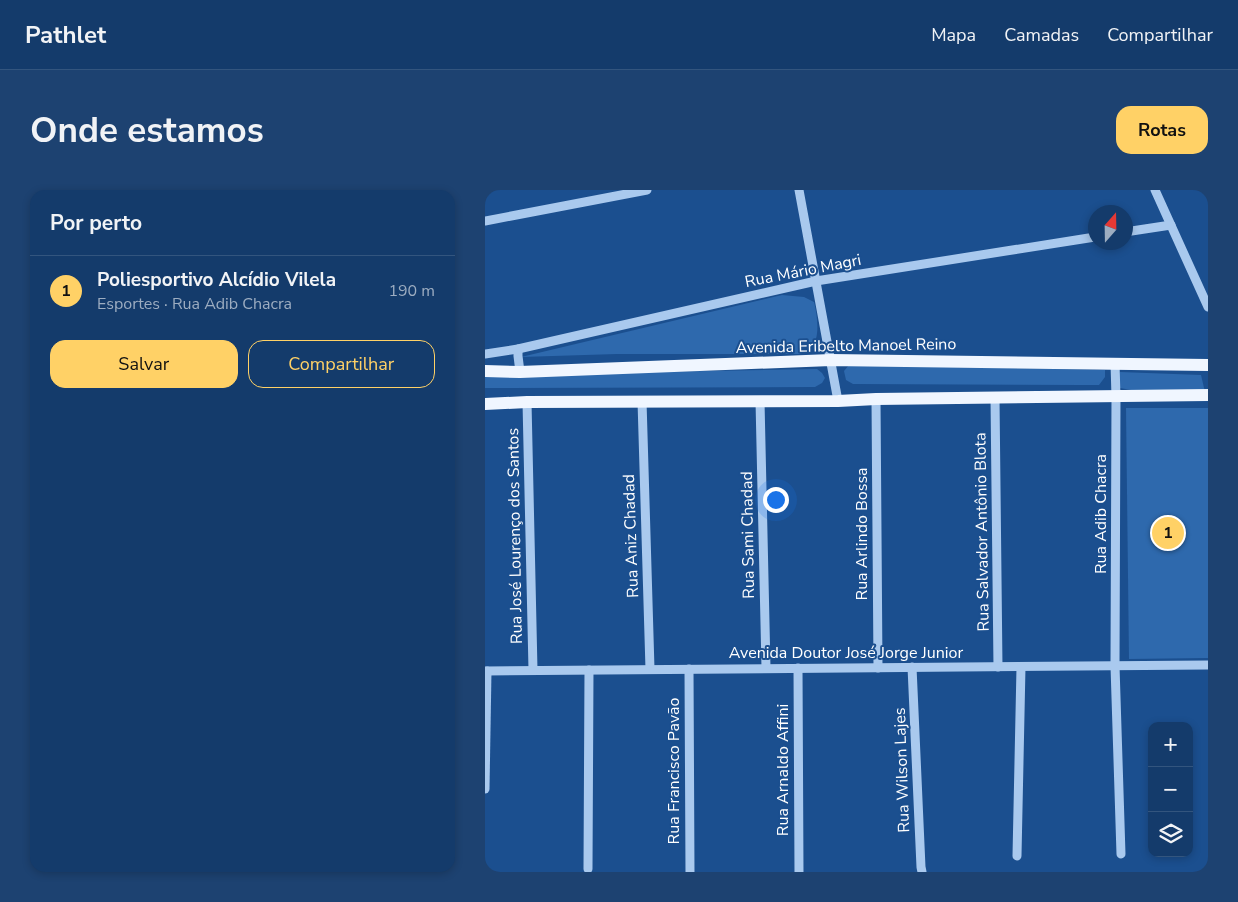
<!DOCTYPE html>
<html lang="pt">
<head>
<meta charset="utf-8">
<style>
	:root { --surface:#143b6b; --page:#1d4271; --text:#f1f3f6; --muted:#9dadc1; --line:#33557e; --accent:#ffd166 }
	body { margin:0; font-family:"Nunito Sans",sans-serif; background:var(--page); color:var(--text) }
	.controls { position:absolute; right:15px; bottom:15px; display:grid; overflow:hidden; border-radius:10px; box-shadow:0 2px 8px #0003 }
	.controls button { width:45px; height:45px; display:grid; place-items:center; padding:0; border:0; border-bottom:1px solid var(--line); background:var(--surface); color:var(--text); font:25px sans-serif }
	.compass { position:absolute; left:603px; top:15px; width:45px; height:45px; border-radius:50%; background:var(--surface); box-shadow:0 2px 8px #0003; rotate:20deg }
	.you { position:absolute; left:290px; top:309px; width:18px; height:18px; margin:-12px; border:4px solid #fff; border-radius:50%; background:#1a73e8; box-shadow:0 0 0 8px #1a73e833 }
	.badge { display:grid; place-items:center; width:32px; height:32px; border-radius:50%; background:var(--accent); color:#111; font-size:16px; font-weight:700 }
	.pin { position:absolute; translate:-50% -50%; border:2px solid #fff; box-shadow:0 1px 5px #0006 }
	.list { margin:0; padding:0; list-style:none }
	h2 { display:flex; justify-content:space-between; align-items:center; height:65px; margin:0; padding:0 20px; font-size:21px }
	h2 small { font-size:16px; font-weight:400; color:var(--muted) }
	.list li { display:grid; grid-template-columns:32px 1fr auto; gap:15px; align-items:center; box-sizing:border-box; height:70px; padding:0 20px; border-top:1px solid var(--line) }
	.list b { display:block; font-size:19px; white-space:nowrap }
	.list p { margin:0; font-size:16px; white-space:nowrap; color:var(--muted) }
	.list em { font-size:16px; font-style:normal; color:var(--muted) }
	.actions { display:flex; gap:10px; padding:15px 20px }
	.actions a { flex:1; padding:11px 0; border:1px solid var(--accent); border-radius:15px; text-align:center; font-size:18px; color:var(--accent) }
	.actions .main { background:var(--accent); color:#111 }
	.icon { flex:none; width:28px; height:28px; fill:none; stroke:currentColor; stroke-width:2; stroke-linecap:round; stroke-linejoin:round }
	.map { position:relative; flex:none; width:723px; height:682px; overflow:hidden; border-radius:15px }
	header { display:flex; align-items:center; gap:30px; box-sizing:border-box; height:70px; padding:0 25px; background:var(--surface); border-bottom:1px solid var(--line) }
	header strong { font-size:24px }
	nav { display:flex; gap:28px; margin-inline-start:auto; font-size:18px }
	.intro { display:flex; align-items:center; justify-content:space-between; box-sizing:border-box; height:120px; padding:0 30px }
	h1 { margin:0; font-size:35px }
	.button { padding:12px 22px; border-radius:15px; background:var(--accent); color:#111; font-size:18px; font-weight:700 }
	main { display:flex; gap:30px; padding:0 30px }
	aside { flex:1; background:var(--surface); border-radius:15px; box-shadow:0 2px 8px #0003 }
	.map>svg:first-child { display:block }
</style>
</head>
<body>
<header>
<strong>Pathlet</strong>
<nav><a>Mapa</a><a>Camadas</a><a>Compartilhar</a></nav>
</header>
<div class="intro"><h1>Onde estamos</h1><a class="button">Rotas</a></div>
<main>
<aside>
<h2>Por perto<small></small></h2>
<ul class="list">
<li><span class="badge">1</span><div><b>Poliesportivo Alcídio Vilela</b><p>Esportes · Rua Adib Chacra</p></div><em>190 m</em></li>
</ul>
<div class="actions"><a class="main">Salvar</a><a>Compartilhar</a></div>
</aside>
<div class="map">
<svg width="723" height="682" viewBox="0 0 723 682">
	<rect width="100%" height="100%" fill="#1b4f8f"/>
	<g fill="#2e69ad">
		<path d="M297,105L319,107L329,112C332,123 336,149 326,157C323,160 319,162 315,164H132L36,167Z"/>
		<polygon points="364,175 620,180 620,187 614,195 597,195 368,194 361,190 359,181"/>
		<polygon points="332,179 337,183 340,188 337,193 330,197 0,198 0,185"/>
		<polygon points="635,182 716,185 720,202 646,200 635,198 631,190"/>
		<polygon points="641,218 723,218 723,468 644,469"/>
	</g>
	<g fill="none" stroke-linecap="round" stroke-linejoin="round">
		<g stroke="#a9c9ee" stroke-width="9">
			<polyline points="314,0 353,211"/>
			<polyline points="670,0 723,117"/>
			<polyline points="0,31 162,0"/>
			<polyline points="640,42 686,35"/>
			<polyline points="33,159 33,166 35,182"/>
			<polyline points="0,164 33,159 331,91 610,47"/>
			<polyline points="630,173 631,207 630,476 636,664"/>
			<polyline points="510,208 513,477"/>
			<polyline points="391,209 393,478"/>
			<polyline points="157,211 165,479"/>
			<polyline points="275,211 281,478"/>
			<polyline points="42,212 48,480"/>
			<polyline points="427,477 436,677 437,682"/>
			<polyline points="313,478 314,682"/>
			<polyline points="204,479 205,682"/>
			<polyline points="0,481 723,475"/>
			<polyline points="0,599 2,481"/>
			<polyline points="532,666 536,477"/>
			<polyline points="103,679 104,480"/>
		</g>
		<g stroke="#f0f6ff" stroke-width="12">
			<polyline points="0,181 35,182 346,170 723,175"/>
			<polyline points="0,214 42,212 353,211 391,209 723,205"/>
		</g>
	</g>
	<g text-anchor="middle" dominant-baseline="central" stroke-width="4" stroke-linejoin="round" paint-order="stroke">
		<g font-size="16" fill="#fff" stroke="#1b4f8f">
			<text transform="translate(318 81) rotate(-11)">Rua Mário Magri</text>
			<text transform="translate(361 156) rotate(-1)">Avenida Eribelto Manoel Reino</text>
			<text transform="translate(616 324) rotate(-90)">Rua Adib Chacra</text>
			<text transform="translate(497 342) rotate(-91)">Rua Salvador Antônio Blota</text>
			<text transform="translate(377 344) rotate(-90)">Rua Arlindo Bossa</text>
			<text transform="translate(263 345) rotate(-91)">Rua Sami Chadad</text>
			<text transform="translate(30 346) rotate(-91)">Rua José Lourenço dos Santos</text>
			<text transform="translate(146 346) rotate(-92)">Rua Aniz Chadad</text>
			<text x="361" y="463">Avenida Doutor José Jorge Junior</text>
			<text transform="translate(298 580) rotate(-90)">Rua Arnaldo Affini</text>
			<text transform="translate(417 580) rotate(-92)">Rua Wilson Lajes</text>
			<text transform="translate(189 581) rotate(-90)">Rua Francisco Pavão</text>
		</g>
	</g>
</svg>
<div class="controls">
<button>+</button>
<button>−</button>
<button><svg class="icon" aria-label="layers" viewBox="0 0 24 24"><path d="M12 4l9 5-9 5-9-5zM3 14l9 5 9-5"/></svg></button>
</div>
<svg class="compass" viewBox="-18 -18 36 36"><path d="M0-13l5 13h-10z" fill="#e53935"/><path d="M0 13l5-13h-10z" fill="#9dadc1"/></svg>
<div class="you"></div>
<div class="pin badge" style="left:683px;top:343px">1</div>
</div>
</main>
</body>
</html>
